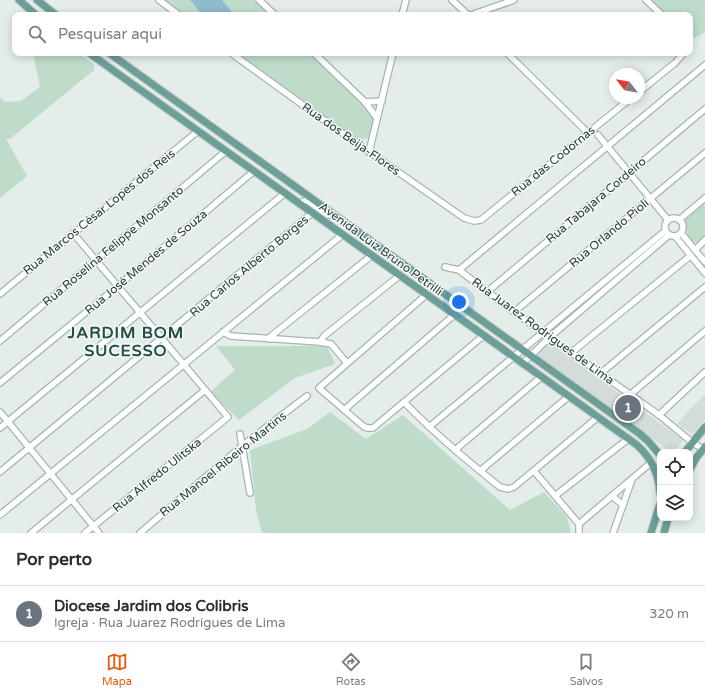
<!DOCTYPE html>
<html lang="pt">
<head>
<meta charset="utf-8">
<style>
	:root { --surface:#fff; --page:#f7f7f7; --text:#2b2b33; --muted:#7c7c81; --line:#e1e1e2; --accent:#ea580c }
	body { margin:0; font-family:"Varela Round",sans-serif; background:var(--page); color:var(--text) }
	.controls { position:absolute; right:12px; bottom:12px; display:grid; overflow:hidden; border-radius:8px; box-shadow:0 2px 10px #0003 }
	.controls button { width:36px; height:36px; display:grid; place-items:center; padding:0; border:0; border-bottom:1px solid var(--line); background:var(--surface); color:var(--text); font:20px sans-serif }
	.compass { position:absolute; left:609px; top:68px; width:36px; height:36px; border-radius:50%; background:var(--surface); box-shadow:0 2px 10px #0003; rotate:301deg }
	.you { position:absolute; left:459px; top:302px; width:14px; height:14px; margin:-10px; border:3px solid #fff; border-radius:50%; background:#1a73e8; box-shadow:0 0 0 6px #1a73e833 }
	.badge { display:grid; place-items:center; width:26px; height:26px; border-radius:50%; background:var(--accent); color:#fff; font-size:13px; font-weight:700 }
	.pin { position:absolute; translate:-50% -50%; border:2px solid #fff; box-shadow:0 1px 4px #0006 }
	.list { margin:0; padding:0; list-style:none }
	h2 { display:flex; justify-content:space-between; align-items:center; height:52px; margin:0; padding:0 16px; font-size:17px }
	h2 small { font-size:13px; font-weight:400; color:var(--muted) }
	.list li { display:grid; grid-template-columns:26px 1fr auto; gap:12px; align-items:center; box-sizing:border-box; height:56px; padding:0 16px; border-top:1px solid var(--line) }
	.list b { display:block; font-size:15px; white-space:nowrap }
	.list p { margin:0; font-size:13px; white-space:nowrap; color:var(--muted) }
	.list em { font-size:13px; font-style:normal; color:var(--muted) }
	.icon { flex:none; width:22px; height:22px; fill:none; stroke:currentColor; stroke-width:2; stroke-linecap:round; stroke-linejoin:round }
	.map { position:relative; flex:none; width:705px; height:533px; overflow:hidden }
	.search { position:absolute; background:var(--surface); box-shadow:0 2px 10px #0003; left:12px; right:12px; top:12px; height:44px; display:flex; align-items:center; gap:10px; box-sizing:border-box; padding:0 14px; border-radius:8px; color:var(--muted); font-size:15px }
	.sheet { height:108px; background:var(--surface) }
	nav { display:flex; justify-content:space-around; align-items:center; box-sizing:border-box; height:56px; border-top:1px solid var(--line); background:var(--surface); font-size:11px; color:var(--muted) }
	nav a { display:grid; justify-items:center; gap:2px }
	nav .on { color:var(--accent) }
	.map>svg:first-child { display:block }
</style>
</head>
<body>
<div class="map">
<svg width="705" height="533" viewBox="0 0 705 533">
	<rect width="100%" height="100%" fill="#e4edea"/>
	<g fill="#d3dcd9">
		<polygon points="550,343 683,440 674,452 671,452 536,356"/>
		<polygon points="705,395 705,420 692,434 677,424 692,407"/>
	</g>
	<g fill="#bfdcca">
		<polygon points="163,0 190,0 202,15 185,15"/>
		<polygon points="222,0 253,0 270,15 235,15"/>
		<polygon points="649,0 705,0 705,32 695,38 690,35 690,15 665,15"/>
		<polygon points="33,53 78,53 94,64 94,70 10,139 6,139 27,176 0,198 0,97 5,102 21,101 40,87"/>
		<polygon points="236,53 311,53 365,105 375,120 370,138 357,140 319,115"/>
		<polygon points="703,203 705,206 705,238 699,243 693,243 687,236 686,217"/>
		<polygon points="216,346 327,346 335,364 295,378 239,420 210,392 235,370"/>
		<polygon points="330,412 366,439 403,415 510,510 544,492 567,517 571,533 262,533 256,510 250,450 307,429"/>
	</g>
	<polygon fill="#90bccd" points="190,0 222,0 235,15 202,15"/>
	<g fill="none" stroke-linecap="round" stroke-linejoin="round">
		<defs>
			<g id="minor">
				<polyline points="159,0 179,15"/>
				<polyline points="259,0 275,15"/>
				<polyline points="452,0 468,15"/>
				<polyline points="646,0 662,15"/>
				<polyline points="402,15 406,0"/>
				<polyline points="471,15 514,0"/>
				<polyline points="231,53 318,116 464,218 474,221 481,220 631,98"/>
				<polyline points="314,53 365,102 377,118"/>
				<polyline points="507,53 588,133"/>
				<polyline points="639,92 675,63 684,53"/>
				<polyline points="365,102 382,101"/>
				<polyline points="598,135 668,220"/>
				<polyline points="369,152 393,53"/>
				<polyline points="301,205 302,202 307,200 328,215 334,215"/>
				<circle cx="674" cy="227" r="9"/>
				<polyline points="679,220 705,198"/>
				<polyline points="73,233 228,417 85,533"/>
				<polyline points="681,233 705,262"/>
				<polyline points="675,236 705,273"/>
				<polyline points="695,250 705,240"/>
				<polyline points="445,267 459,270 514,312 659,415 693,443 703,449"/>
				<polyline points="459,270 705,65"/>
				<polyline points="487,292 705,109"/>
				<polyline points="0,294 198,131"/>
				<polyline points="426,295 319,388 363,426 367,428 373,428 483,336"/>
				<polyline points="514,312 705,153"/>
				<polyline points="223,332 231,336 320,342 331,344 347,363"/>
				<polyline points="270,339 270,337 371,256"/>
				<polyline points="0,341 226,151"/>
				<polyline points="320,342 324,336 399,276"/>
				<polyline points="571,353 690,256"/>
				<polyline points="522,364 550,337 669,235"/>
				<polyline points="601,373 705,287"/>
				<polyline points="0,383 118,286 254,171"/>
				<polyline points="631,394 705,331"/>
				<path d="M404,402C434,433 466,460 500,487L508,489L514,487L598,417"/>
				<polyline points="344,410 454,315"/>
				<polyline points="0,412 99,533"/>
				<polyline points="659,415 705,372"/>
				<polyline points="429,427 665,231"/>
				<polyline points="0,428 285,193"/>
				<polyline points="240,434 250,493"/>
				<polyline points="455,450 541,377"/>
				<polyline points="480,471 568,397"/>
				<polyline points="534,471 579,524"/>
				<polyline points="0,472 312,213"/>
				<polyline points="555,496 628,439"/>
				<polyline points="612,496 623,505 613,533"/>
				<polyline points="623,505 632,479"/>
				<polyline points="0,515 342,235"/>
				<polyline points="579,524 647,466 652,463"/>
				<polyline points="31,533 205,390"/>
				<polyline points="140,533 242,446 307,396"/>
				<polyline points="579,533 579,524"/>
			</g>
			<g id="major">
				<polyline points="19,0 36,15"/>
				<polyline points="37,0 56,15"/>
				<path d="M89,53L637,445C651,458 659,473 660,493"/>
				<polyline points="109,53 640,434 648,441 660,455"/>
				<polyline points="685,452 705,427"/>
				<polyline points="690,469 696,458 705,447"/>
				<polyline points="651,533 660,504"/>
				<polyline points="664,533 668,518"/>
			</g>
		</defs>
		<use href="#minor" stroke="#a7b5b2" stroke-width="8"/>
		<use href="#major" stroke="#c2c9c8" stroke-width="9"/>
		<use href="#minor" stroke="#fff" stroke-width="5.5"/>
		<use href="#major" stroke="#6c9f98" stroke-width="7"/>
	</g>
	<g text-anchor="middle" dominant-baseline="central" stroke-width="3" stroke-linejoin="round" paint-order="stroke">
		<g font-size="12" fill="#253d3a" stroke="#f5f9f8">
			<text transform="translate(351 139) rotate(35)">Rua dos Beija-Flores</text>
			<text transform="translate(553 161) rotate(-39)">Rua das Codornas</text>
			<text transform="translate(596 200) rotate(-40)">Rua Tabajara Cordeiro</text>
			<text transform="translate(99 212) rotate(-39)">Rua Marcos César Lopes dos Reis</text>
			<text transform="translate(609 233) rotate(-40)">Rua Orlando Pioli</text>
			<text transform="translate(113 246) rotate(-40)">Rua Roselina Felippe Monsanto</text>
			<text transform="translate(381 249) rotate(36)">Avenida Luiz Bruno Petrilli</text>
			<text transform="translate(146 262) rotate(-40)">Rua José Mendes de Souza</text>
			<text transform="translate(249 266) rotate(-40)">Rua Carlos Alberto Borges</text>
			<text transform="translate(543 331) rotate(36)">Rua Juarez Rodrigues de Lima</text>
			<text transform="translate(223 464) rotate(-39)">Rua Manoel Ribeiro Martins</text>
			<text transform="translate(157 475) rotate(-39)">Rua Alfredo Ulitska</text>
		</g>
		<g font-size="16" font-weight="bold" letter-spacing="1" fill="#224e49" stroke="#f5f9f8">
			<text x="126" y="333">JARDIM BOM<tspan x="126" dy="18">SUCESSO</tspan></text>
		</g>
	</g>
</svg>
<div class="controls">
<button><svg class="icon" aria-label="locate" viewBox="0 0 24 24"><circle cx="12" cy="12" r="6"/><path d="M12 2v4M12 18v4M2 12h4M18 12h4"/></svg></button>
<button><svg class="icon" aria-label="layers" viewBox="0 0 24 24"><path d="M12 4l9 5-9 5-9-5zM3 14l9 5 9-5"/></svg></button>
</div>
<svg class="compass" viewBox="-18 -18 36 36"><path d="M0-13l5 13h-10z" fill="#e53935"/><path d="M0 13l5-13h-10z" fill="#7c7c81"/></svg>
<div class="you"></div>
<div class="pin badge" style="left:628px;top:408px;background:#6b7280">1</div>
<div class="search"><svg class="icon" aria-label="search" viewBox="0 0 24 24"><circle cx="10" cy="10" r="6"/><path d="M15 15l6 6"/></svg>Pesquisar aqui</div>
</div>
<section class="sheet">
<h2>Por perto<small></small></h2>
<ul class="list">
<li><span class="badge" style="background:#6b7280">1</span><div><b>Diocese Jardim dos Colibris</b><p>Igreja · Rua Juarez Rodrigues de Lima</p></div><em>320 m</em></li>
</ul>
</section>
<nav>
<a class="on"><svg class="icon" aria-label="map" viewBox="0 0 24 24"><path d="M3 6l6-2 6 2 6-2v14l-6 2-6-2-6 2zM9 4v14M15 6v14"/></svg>Mapa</a>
<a><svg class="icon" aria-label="directions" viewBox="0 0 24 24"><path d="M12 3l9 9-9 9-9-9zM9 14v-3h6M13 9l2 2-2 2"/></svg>Rotas</a>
<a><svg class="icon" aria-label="saved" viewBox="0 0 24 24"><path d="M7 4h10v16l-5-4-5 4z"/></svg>Salvos</a>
</nav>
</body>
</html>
